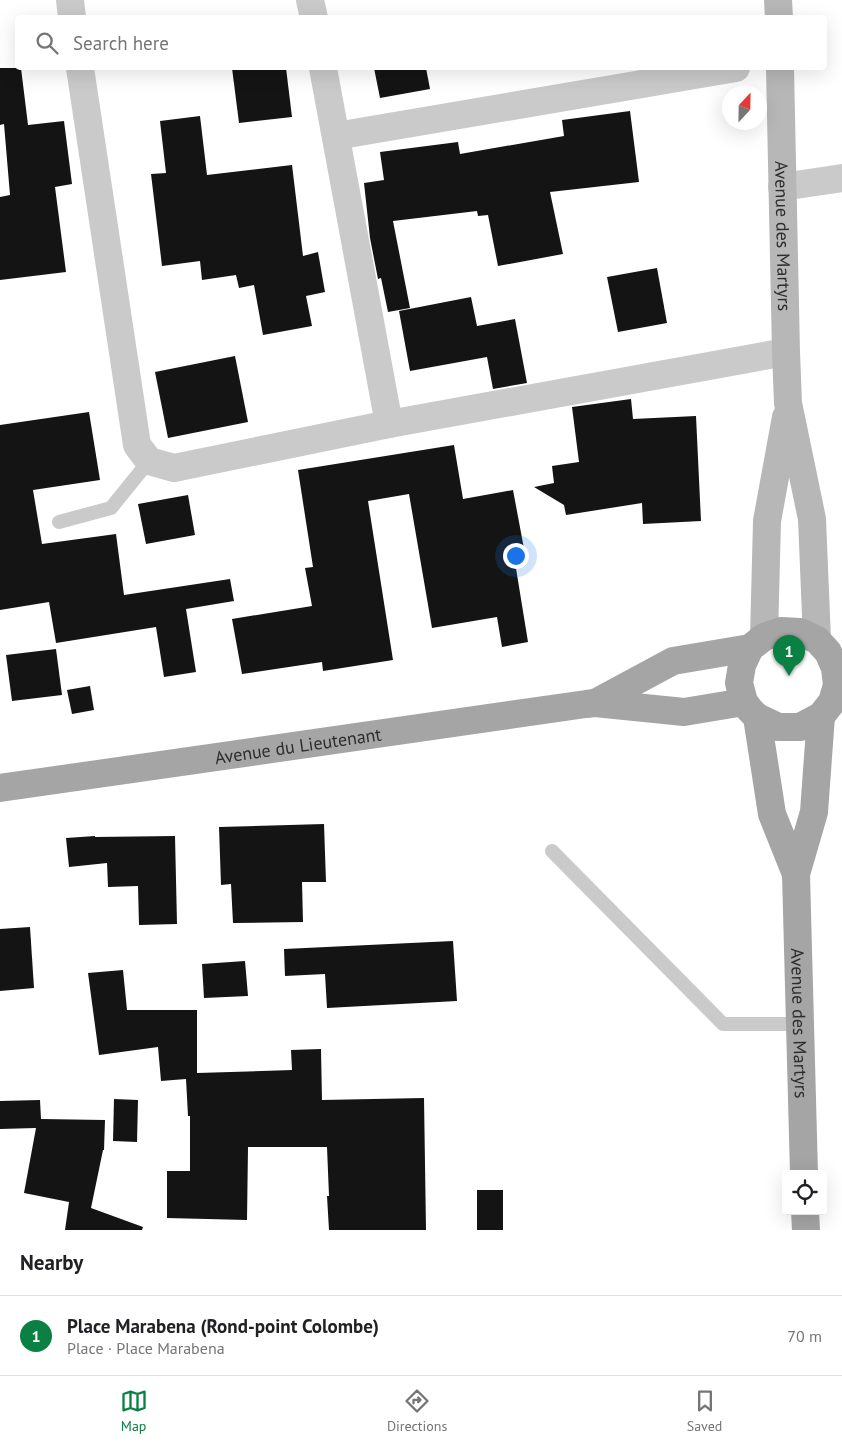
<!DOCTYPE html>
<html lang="en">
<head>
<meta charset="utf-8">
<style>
	:root { --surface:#fff; --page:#f2f2f2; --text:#202124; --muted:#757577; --line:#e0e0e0; --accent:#0b8043 }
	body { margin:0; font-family:"PT Sans",sans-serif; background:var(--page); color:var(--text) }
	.controls { position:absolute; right:15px; bottom:15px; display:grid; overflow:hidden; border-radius:5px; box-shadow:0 5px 20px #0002 }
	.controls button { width:45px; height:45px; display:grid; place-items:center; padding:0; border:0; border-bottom:1px solid var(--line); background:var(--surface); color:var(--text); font:25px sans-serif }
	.compass { position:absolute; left:722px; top:85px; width:45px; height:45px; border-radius:50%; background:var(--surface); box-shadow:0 5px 20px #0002; rotate:22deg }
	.you { position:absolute; left:515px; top:555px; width:18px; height:18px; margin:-12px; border:4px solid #fff; border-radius:50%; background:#1a73e8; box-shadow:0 0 0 8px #1a73e833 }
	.badge { display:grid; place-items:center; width:32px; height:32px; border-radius:50%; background:var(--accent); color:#fff; font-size:16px; font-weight:700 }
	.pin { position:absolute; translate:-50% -41px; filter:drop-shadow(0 1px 2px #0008) }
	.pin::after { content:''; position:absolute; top:26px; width:18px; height:15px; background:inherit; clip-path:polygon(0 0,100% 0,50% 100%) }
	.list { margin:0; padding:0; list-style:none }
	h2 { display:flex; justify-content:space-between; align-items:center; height:65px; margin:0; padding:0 20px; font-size:21px }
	h2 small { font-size:16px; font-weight:400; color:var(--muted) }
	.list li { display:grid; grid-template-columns:32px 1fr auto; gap:15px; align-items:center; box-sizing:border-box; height:80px; padding:0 20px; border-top:1px solid var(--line) }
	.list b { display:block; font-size:19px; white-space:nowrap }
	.list p { margin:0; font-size:16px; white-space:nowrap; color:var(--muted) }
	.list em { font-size:16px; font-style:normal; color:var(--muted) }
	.icon { flex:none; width:28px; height:28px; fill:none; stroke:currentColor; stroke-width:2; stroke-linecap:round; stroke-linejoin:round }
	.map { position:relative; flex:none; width:842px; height:1230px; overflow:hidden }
	.search { position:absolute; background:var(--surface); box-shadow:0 5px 20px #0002; left:15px; right:15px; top:15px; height:55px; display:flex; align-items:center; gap:12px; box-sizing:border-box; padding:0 18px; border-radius:5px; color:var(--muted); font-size:19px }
	.sheet { height:145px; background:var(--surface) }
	nav { display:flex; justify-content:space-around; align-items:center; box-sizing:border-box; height:70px; border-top:1px solid var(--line); background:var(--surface); font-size:14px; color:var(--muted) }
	nav a { display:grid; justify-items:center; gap:2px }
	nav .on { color:var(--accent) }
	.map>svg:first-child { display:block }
</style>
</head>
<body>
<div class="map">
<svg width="842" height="1230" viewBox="0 0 842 1230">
	<rect width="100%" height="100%" fill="#fff"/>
	<g fill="#141414">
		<polygon points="0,68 21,68 28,125 64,121 72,184 55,187 66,272 0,280 0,197 10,195 4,124 0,125"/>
		<polygon points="232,68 286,68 292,117 239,123"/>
		<polygon points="374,68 426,68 430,89 380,98"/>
		<polygon points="630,111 639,182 550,192 563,254 498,266 488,215 478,216 477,211 393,221 410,308 388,312 381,278 378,279 370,238 364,183 384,180 380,152 458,142 460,154 564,136 562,120"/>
		<polygon points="200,116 207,175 292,165 303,256 318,252 325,292 306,296 312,326 263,335 254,285 239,288 236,275 202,280 200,261 162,266 151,174 166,173 160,121"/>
		<polygon points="657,268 667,323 618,332 607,277"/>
		<polygon points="471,297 477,326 515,319 527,383 493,389 487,357 410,371 399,311"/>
		<polygon points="235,356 248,422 168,438 155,372"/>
		<polygon points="631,399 633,419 696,416 701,521 643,524 642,503 566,515 564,505 534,487 554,483 552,466 579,462 572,407"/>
		<polygon points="89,412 100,480 33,490 42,544 116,534 124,595 230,579 234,601 186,609 196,672 164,677 156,627 56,643 49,602 0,610 0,425"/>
		<polygon points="454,445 463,499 513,490 525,554 514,556 528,642 502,647 497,617 432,628 409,494 368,501 393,660 323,671 322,662 242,674 232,619 312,606 305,568 313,567 298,470"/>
		<polygon points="188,495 195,535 146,544 138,504"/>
		<polygon points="56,649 62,695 12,701 6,655"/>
		<polygon points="90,686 94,710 72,714 67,690"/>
		<polygon points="324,824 326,882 302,882 303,922 233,923 231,884 221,885 219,827"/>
		<polygon points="95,836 95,837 175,836 177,924 139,925 138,886 108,887 107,863 69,867 66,838"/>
		<polygon points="30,927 34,988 0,991 0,929"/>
		<polygon points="453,941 457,1001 327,1008 325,974 285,976 284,949"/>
		<polygon points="245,961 248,996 204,998 202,964"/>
		<polygon points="123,970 127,1010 197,1010 197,1073 292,1070 291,1050 321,1049 322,1100 424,1098 426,1230 329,1230 327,1196 329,1196 327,1147 248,1147 247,1220 167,1218 167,1171 190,1171 190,1116 188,1116 186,1079 161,1081 158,1047 99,1055 88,973"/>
		<polygon points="114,1099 138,1100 137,1142 113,1141"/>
		<polygon points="40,1100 41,1119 105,1120 104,1150 103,1150 91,1208 143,1227 142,1230 65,1230 69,1202 24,1193 36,1128 0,1129 0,1101"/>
		<rect x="477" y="1190" width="26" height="40"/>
	</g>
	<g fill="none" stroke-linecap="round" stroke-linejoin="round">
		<g stroke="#cacaca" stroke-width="14">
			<polyline points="59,522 111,508 149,461"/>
			<polyline points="552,851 723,1024 800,1024"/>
		</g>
		<g stroke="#cacaca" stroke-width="28">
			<polyline points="70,0 72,18"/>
			<polyline points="310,0 314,18"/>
			<polyline points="80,68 137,445 149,461 174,468 389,424 786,352"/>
			<polyline points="323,68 389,424"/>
			<polyline points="336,136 736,68"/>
			<polyline points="782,187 842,178"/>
		</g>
		<g stroke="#b7b7b7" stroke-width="28">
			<polyline points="778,0 779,18"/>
			<path id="s1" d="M780,68L786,352L788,403L812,519L817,640"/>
			<polyline points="764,637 767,521 786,417"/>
		</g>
		<g stroke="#a5a5a5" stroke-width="28">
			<polyline points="595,703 673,661 750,648 764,637 781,631 800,632 817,640 828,652 835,668 837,685 832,702 821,716 800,727 778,727 757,717 750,710 744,702 739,683 742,665 750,648"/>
			<path id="s2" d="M757,717L772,814L796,874L804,1174"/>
			<path id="s3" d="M0,788L586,704L595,703L684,712L744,702"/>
			<polyline points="796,874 814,812 821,716"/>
			<polyline points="805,1211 806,1230"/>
		</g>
	</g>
	<g text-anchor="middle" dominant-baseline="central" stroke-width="5" stroke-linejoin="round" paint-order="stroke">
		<g font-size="18" fill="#2d2d2d" stroke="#fff">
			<text stroke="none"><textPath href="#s1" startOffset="168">Avenue des Martyrs</textPath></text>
			<text stroke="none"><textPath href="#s3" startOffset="301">Avenue du Lieutenant</textPath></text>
			<text stroke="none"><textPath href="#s2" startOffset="312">Avenue des Martyrs</textPath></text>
		</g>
	</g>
</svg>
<div class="controls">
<button><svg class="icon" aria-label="locate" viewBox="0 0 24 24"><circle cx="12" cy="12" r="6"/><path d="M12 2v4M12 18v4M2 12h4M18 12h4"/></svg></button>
</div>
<svg class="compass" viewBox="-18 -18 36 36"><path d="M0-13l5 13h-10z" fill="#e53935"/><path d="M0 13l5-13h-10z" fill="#757577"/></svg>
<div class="you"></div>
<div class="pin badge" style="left:789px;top:676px">1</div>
<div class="search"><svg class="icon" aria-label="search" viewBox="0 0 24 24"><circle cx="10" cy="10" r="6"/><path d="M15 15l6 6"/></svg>Search here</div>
</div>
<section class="sheet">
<h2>Nearby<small></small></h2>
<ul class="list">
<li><span class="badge">1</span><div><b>Place Marabena (Rond-point Colombe)</b><p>Place · Place Marabena</p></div><em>70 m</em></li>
</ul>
</section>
<nav>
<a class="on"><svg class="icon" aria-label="map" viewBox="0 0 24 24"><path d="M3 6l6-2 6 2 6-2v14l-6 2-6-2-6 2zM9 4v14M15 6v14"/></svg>Map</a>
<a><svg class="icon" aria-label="directions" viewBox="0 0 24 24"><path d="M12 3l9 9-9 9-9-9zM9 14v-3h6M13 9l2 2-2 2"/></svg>Directions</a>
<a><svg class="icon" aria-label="saved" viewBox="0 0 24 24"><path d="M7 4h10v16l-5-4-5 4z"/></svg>Saved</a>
</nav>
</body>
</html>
